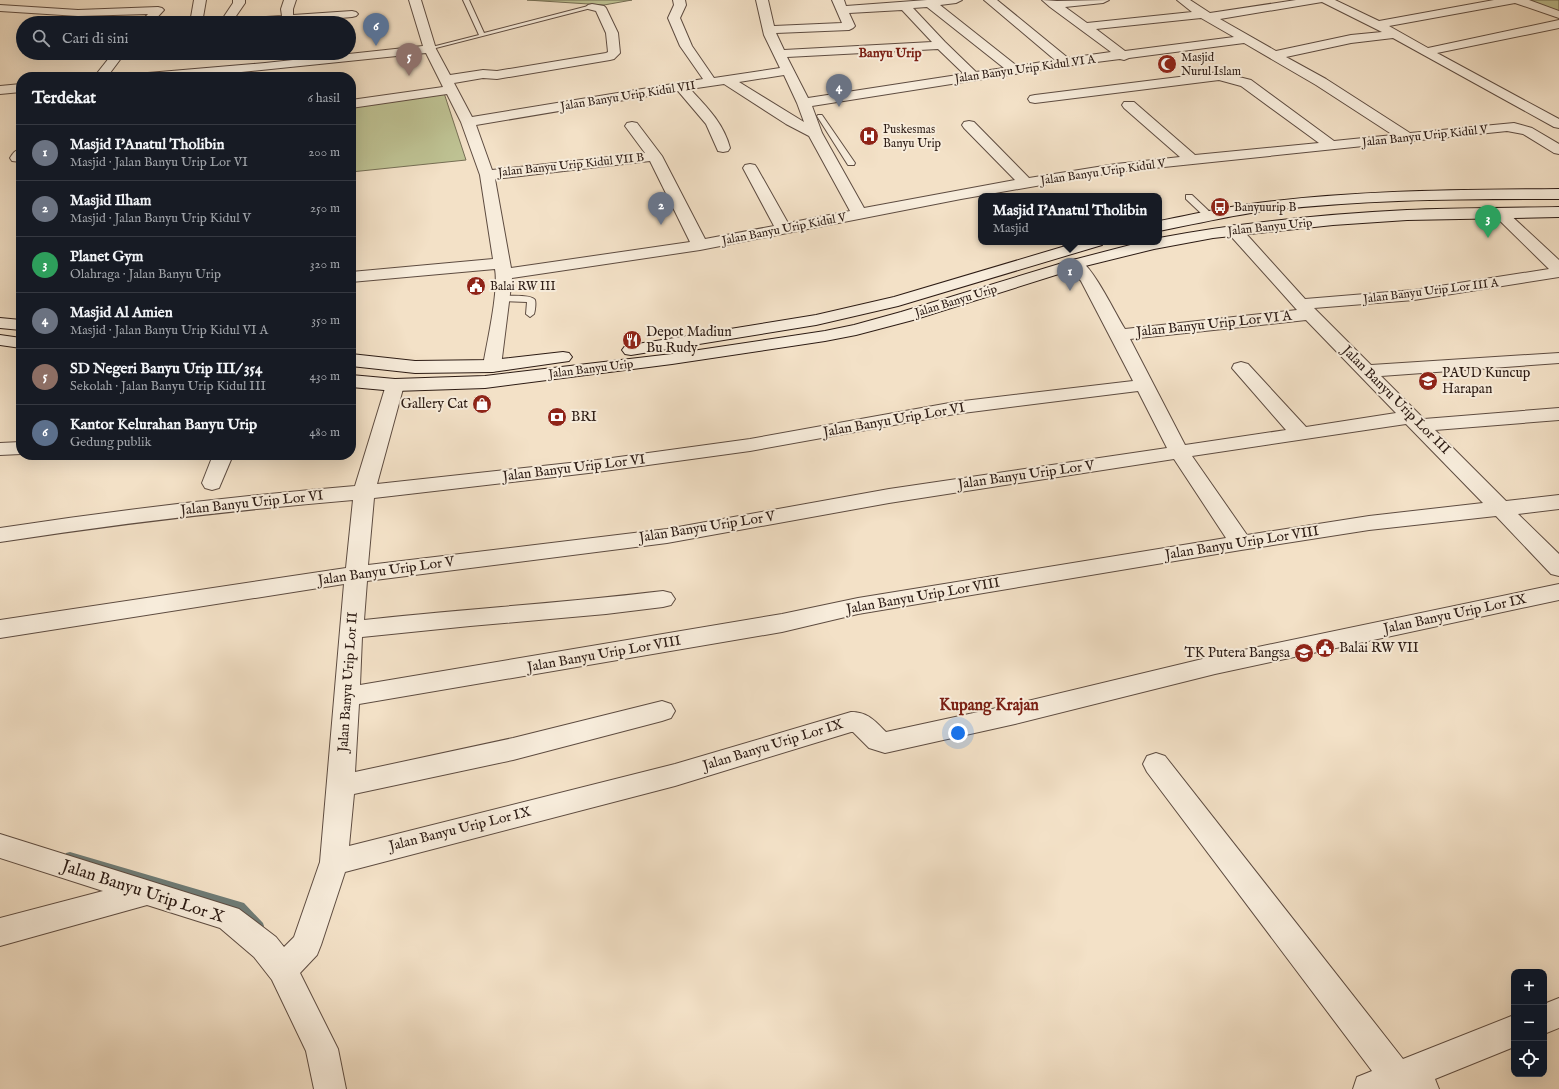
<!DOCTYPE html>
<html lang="id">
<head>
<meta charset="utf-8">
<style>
	:root { --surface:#171b24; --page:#242831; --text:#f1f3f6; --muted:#9ea1a6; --line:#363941; --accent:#0f766e }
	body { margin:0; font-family:"IM FELL English",serif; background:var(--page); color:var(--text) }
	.controls { position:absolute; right:12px; bottom:12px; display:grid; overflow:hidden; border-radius:8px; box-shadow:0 4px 16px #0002 }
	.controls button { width:36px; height:36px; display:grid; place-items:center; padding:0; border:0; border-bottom:1px solid var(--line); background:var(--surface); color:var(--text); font:20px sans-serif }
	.you { position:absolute; left:958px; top:733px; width:14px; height:14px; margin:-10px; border:3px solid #fff; border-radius:50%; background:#1a73e8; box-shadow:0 0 0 6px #1a73e833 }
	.badge { display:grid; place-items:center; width:26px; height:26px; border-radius:50%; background:var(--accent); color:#fff; font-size:13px; font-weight:700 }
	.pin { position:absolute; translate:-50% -33px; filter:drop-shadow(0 1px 2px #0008) }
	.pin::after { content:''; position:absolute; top:21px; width:14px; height:12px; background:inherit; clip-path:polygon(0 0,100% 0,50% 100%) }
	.popup { position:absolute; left:978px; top:193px; width:184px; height:52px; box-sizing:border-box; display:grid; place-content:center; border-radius:8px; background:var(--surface); filter:drop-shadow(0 1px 3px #0005); font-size:13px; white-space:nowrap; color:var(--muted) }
	.popup b { font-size:15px; color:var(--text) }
	.popup::after { content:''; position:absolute; left:50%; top:100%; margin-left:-8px; border:8px solid transparent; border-top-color:var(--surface) }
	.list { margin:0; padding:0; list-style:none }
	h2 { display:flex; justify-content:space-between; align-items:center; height:52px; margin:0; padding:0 16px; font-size:17px }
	h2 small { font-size:13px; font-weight:400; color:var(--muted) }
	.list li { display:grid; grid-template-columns:26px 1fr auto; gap:12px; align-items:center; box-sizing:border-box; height:56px; padding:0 16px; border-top:1px solid var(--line) }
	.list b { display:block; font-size:15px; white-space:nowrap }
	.list p { margin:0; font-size:13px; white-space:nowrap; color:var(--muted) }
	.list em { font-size:13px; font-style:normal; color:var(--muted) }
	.icon { flex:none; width:22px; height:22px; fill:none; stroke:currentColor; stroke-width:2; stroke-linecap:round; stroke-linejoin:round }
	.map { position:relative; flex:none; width:1559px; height:1089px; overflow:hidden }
	.search { position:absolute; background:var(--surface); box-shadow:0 4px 16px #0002; left:16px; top:16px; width:340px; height:44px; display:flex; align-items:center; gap:10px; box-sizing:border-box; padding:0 14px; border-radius:22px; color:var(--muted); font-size:15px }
	.panel { position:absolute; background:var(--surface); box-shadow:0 4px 16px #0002; left:16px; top:72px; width:340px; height:388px; border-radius:16px }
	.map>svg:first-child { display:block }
</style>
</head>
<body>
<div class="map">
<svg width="1559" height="1089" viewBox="0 0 1559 1089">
	<rect width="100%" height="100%" fill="#f3e1c7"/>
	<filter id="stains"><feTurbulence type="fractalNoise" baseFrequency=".005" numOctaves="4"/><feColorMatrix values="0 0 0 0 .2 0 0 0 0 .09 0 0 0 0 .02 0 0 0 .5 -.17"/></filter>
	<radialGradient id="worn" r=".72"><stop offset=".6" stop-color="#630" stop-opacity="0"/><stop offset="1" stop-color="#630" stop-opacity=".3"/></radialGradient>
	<g fill="#bec293" stroke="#756e54">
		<polygon points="527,0 632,0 604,5"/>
		<polygon points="1528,0 1559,0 1559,12"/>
		<polygon points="444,93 466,160 351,172 351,106"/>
	</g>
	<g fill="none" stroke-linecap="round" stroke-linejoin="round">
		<polygon fill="#6f7c76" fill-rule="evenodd" points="70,852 244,903 263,923 264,926 263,929 259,931 255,929 237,910 66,859 65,856 66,853"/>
		<defs>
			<g id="lane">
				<polygon points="463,0 469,0 484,33 592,5 595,7 428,50 428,48 479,35"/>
				<polygon points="818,115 822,115 855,163 854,165 848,165 817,116"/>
				<polygon points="1186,195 1192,195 1211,213 1211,217 1205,217 1186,199"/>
				<path d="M502,296C508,296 532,294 535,300C536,303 535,311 534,314L530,317L526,314L527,302L499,301L498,299L499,297Z"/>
			</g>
			<g id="street">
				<polygon points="194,0 206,0 202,23 190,23"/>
				<polygon points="233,0 245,0 245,3 234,19 282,16 281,9 284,0 296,0 293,9 293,15 352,11 356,12 358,14 356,16 352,17 294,22 294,23 223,23 221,21 233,3"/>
				<path d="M409,0H421L436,49L450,75L483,70L497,71L606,53L608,52L606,33L596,11L588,9L586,7L588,5L592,4L604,6L606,8L618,33L620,53L614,59L610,60L497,79L483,78L454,83L472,117L703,79L680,46L668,18L674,5L673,0H685L686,5L680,18L692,46L714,78L780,68L764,35L756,0H768L774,26L842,23L832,0H844L846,6L927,0H962L956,3L940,5L1017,66L1055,60L984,0H997L1068,58L1111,52L1050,7L1042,0L1057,1L1109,0L1103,3L1065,7L1087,23L1192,12L1177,0H1190L1210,13L1296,0H1335L1379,21L1494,0H1529L1559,11V18L1515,3L1389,26L1428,48L1559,20V28L1437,53L1559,119V128L1554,127L1393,38L1351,43L1286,57L1326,79L1410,133L1514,123L1532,128L1559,144V154L1554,153L1523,134L1507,131L1116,172L961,199L700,250L512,278L501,366L499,370L492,372L485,370L483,366C487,342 499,291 495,269L351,282V272L493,259L480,175L461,122L447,94L351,108V100L443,87L426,53L192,77H142L143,74L148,73L265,63L423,46ZM1322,2L1382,32L1351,35L1276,51L1220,19ZM927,7L1004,68L976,72L945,42L913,8ZM902,10L932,42L784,50L776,33L849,30L853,28L855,26L849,13ZM1201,18L1234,37L1125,51L1096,29ZM1244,43L1316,85L1393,135L1334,141L1251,80L1219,72L1035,95L1030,96L1028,99L1030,102L1035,103L1219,80L1241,86L1319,143L1195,155L1134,102H1124L1122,105L1124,108L1180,157L1116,164L1029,178L974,122L969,121L964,122L962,125L964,128L1015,180L864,208L822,133L812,106L1065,66L1120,59L1124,60L1129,58ZM938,49L964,74L808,98L787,57ZM784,75L797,103L804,122L739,82ZM724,84L786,124L809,136L850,211L788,223L757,168L755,165L750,164L745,165L743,168L774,226L705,239L662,156L637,123L632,122L627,123L625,126L645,153L492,170L476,125L678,91L706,124L718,151L723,152L728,151L730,148C724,124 707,107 690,89ZM650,161L690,242L511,268L495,179Z"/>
				<polygon points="0,5 78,10 158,7 162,8 164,10 152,23 140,23 148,14 78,16 0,11"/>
				<polygon points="113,53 125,53 107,77 94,77"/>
				<polygon points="21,84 21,92 0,94 0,86"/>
				<path d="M21,149V162L12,161L10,158C13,153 15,150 21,149Z"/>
				<path d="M1500,208L1505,210L1559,260V277L1414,300L1314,308L1371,365L1559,353V363L1381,376L1424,419L1559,408V420L1435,430L1506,501L1559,495V509L1518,514L1559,554V576L1551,574L1496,516L1369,530L1241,550L858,614L782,632L359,704L355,772L513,738L662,701L671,704L675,711L671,718L662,721L513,760L354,794L349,846L675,764L851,712C868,712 875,721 886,732L1015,704L1215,656L1559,584V600L1215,674L1015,724L885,753L869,748L853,732H851L675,786L345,872L321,945L317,955L300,973L338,1049L346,1089H314L306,1051L272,980L254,957L220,928L147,905L0,946V918L103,891L0,858V834L239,909L276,937L284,947L294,937L320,862L344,584L0,638V620L346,568L353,500C235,510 117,524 0,542V528C118,510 236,496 355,486L386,385L388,381L395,379L402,381L404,385L377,484L597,460L750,439L955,402L1133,381L1081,281L1067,264L1069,261C1073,260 1077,258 1081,261C1095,271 1115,313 1125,329L1297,310L1228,233L1226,230L1228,227L1234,225L1240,227L1305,299L1414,290L1549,269L1495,216L1492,213L1495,210ZM1306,320L1396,413L1306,427L1248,364L1241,362L1234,364L1232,368L1286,430L1185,445L1130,339ZM1138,391L1167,448L889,489L667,529L368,565L374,498L597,472L750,451L955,414ZM1406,424L1483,503L1369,516L1247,535L1192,456ZM1174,459L1226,538L858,598L782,614L360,685L362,637L470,626L606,614L663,607L671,605L675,599L671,593L663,591C563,603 463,609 364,620L367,581L667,543L889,503Z"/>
				<polygon points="21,442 21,454 0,455 0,443"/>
				<polygon points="213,455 233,455 219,488 212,490 205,488 202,483"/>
				<polygon points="1156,753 1165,756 1403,1059 1514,1015 1514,1047 1435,1079 1439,1089 1353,1089 1357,1077 1372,1071 1147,772 1143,764 1147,756"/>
				<polygon points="1559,998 1559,1028 1544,1034 1544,1004"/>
			</g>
			<g id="secondary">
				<path d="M1559,189V199C1456,199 1353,199 1251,213C1220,218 1190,225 1159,231V221C1190,215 1220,208 1251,204C1353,190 1456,190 1559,189Z"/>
				<path d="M1559,207V217L1407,220L1333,225L1213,238L1154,249L1081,267L913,320L856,335L825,341L672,364L485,388L395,391L351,387V375L395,379L485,376L672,354L825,331L854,325L901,312L1069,261L1142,242H1159V238C1241,223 1324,214 1407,210C1457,208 1508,208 1559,207Z"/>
				<polygon points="1079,242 1104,242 1102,245 898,306 816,325 631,355 625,354 622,350 625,346 631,345 816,315 894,297"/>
				<polygon points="0,318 21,320 21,330 0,328"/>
				<polygon points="0,335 21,338 21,348 0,345"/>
				<polygon points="563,352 569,353 572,357 569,361 492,372 415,373 351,366 351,354 415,361 492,360"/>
			</g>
		</defs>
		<use href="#lane" stroke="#5e4c41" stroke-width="2"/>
		<use href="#street" stroke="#5e4c41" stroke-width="2"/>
		<use href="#secondary" stroke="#2c1b14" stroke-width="2"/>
		<use href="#lane" fill="#f7ecdb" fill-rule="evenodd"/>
		<use href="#street" fill="#f7ecdb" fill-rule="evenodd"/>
		<use href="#secondary" fill="#f7ecdb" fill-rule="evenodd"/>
	</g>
	<defs>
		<symbol id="mosque-disc" viewBox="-11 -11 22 22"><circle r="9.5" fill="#8f2418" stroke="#f7ecdb"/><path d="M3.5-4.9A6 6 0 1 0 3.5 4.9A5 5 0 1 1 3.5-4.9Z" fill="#fff"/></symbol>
		<symbol id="hospital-disc" viewBox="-11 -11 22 22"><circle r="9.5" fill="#8f2418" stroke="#f7ecdb"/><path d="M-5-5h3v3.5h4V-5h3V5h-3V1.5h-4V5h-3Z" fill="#fff"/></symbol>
		<symbol id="bus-disc" viewBox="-11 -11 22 22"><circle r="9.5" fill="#8f2418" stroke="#f7ecdb"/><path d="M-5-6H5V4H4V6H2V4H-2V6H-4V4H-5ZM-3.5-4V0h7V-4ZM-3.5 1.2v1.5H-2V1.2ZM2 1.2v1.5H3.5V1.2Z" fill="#fff"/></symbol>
		<symbol id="civic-disc" viewBox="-11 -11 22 22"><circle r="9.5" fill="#8f2418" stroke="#f7ecdb"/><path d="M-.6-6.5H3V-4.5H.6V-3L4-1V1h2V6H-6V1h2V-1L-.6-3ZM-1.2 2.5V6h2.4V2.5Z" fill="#fff"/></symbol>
		<symbol id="restaurant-disc" viewBox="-11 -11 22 22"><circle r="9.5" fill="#8f2418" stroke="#f7ecdb"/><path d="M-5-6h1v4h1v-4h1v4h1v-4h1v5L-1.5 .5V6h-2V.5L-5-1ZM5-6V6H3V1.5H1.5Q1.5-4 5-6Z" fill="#fff"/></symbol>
		<symbol id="school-disc" viewBox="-11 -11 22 22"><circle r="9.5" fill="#8f2418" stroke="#f7ecdb"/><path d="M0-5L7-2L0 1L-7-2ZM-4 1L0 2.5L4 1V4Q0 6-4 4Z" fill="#fff"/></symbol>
		<symbol id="shop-disc" viewBox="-11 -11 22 22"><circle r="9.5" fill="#8f2418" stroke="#f7ecdb"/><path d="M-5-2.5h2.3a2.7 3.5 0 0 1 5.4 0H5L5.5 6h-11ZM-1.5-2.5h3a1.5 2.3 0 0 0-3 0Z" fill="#fff"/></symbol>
		<symbol id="bank-disc" viewBox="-11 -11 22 22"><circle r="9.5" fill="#8f2418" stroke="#f7ecdb"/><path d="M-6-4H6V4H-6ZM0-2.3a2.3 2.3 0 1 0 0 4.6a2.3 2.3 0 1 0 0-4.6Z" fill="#fff"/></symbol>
	</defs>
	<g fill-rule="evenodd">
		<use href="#mosque-disc" x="1156" y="53" width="22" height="22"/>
		<use href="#hospital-disc" x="858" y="125" width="22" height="22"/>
		<use href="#bus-disc" x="1209" y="196" width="22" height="22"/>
		<use href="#civic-disc" x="465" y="275" width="22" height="22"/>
		<use href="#restaurant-disc" x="621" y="329" width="22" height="22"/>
		<use href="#school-disc" x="1417" y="370" width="22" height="22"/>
		<use href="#shop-disc" x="471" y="393" width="22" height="22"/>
		<use href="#bank-disc" x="546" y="406" width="22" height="22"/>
		<use href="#civic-disc" x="1314" y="637" width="22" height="22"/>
		<use href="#school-disc" x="1293" y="642" width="22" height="22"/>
	</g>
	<g text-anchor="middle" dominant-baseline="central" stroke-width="4" stroke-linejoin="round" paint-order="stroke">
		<g font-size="12" fill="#2c1b14" stroke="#f7ecdb" text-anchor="start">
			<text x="1181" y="57">Masjid<tspan x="1181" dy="14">Nurul Islam</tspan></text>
			<text x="883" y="129">Puskesmas<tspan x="883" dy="14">Banyu Urip</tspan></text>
			<text x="1234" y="207">Banyuurip B</text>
			<text x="490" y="286">Balai RW III</text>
		</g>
		<g font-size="12" fill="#2c1b14" stroke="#f7ecdb">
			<text transform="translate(1025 69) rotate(-8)">Jalan Banyu Urip Kidul VI A</text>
			<text transform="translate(628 96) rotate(-9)">Jalan Banyu Urip Kidul VII</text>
			<text transform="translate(1425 136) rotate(-6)">Jalan Banyu Urip Kidul V</text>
			<text transform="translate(571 165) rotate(-6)">Jalan Banyu Urip Kidul VII B</text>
			<text transform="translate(1103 172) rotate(-8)">Jalan Banyu Urip Kidul V</text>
			<text transform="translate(1270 227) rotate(-6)">Jalan Banyu Urip</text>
			<text transform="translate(784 229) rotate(-11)">Jalan Banyu Urip Kidul V</text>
			<text transform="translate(1431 291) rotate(-7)">Jalan Banyu Urip Lor III A</text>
			<text transform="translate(956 301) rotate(-17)">Jalan Banyu Urip</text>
			<text transform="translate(591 369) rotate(-7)">Jalan Banyu Urip</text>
		</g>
		<g font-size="13" font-weight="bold" fill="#7a1f14" stroke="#f7ecdb">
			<text x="890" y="53">Banyu Urip</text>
		</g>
		<g font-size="14" fill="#2c1b14" stroke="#f7ecdb">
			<text transform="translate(1214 324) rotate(-6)">Jalan Banyu Urip Lor VI A</text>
			<text transform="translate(1396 400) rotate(45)">Jalan Banyu Urip Lor III</text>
			<text transform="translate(894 420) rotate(-10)">Jalan Banyu Urip Lor VI</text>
			<text transform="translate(574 468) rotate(-7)">Jalan Banyu Urip Lor VI</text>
			<text transform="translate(1026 475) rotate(-8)">Jalan Banyu Urip Lor V</text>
			<text transform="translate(252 503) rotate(-6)">Jalan Banyu Urip Lor VI</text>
			<text transform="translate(707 527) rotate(-9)">Jalan Banyu Urip Lor V</text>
			<text transform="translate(1242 543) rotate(-9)">Jalan Banyu Urip Lor VIII</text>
			<text transform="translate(386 571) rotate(-8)">Jalan Banyu Urip Lor V</text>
			<text transform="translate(923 596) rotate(-10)">Jalan Banyu Urip Lor VIII</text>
			<text transform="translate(1455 614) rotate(-12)">Jalan Banyu Urip Lor IX</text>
			<text transform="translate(604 654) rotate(-10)">Jalan Banyu Urip Lor VIII</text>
			<text transform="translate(348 682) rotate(-86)">Jalan Banyu Urip Lor II</text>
			<text transform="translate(773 745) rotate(-17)">Jalan Banyu Urip Lor IX</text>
			<text transform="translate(460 829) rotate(-14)">Jalan Banyu Urip Lor IX</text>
		</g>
		<g font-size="14" fill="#2c1b14" stroke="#f7ecdb" text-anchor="start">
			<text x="646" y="332">Depot Madiun<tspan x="646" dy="16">Bu Rudy</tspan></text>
			<text x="1442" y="373">PAUD Kuncup<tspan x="1442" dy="16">Harapan</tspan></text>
			<text x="468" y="404" text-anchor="end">Gallery Cat</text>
			<text x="571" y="417">BRI</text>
			<text x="1339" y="648">Balai RW VII</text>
			<text x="1290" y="653" text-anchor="end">TK Putera Bangsa</text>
		</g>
		<g font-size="16" font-weight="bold" fill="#7a1f14" stroke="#f7ecdb">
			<text x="989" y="706">Kupang Krajan</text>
		</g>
		<g font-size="17" fill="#2c1b14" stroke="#f7ecdb">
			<text transform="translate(143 892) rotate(18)">Jalan Banyu Urip Lor X</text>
		</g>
	</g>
	<rect width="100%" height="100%" filter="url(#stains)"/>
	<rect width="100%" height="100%" fill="url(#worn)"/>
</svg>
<div class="controls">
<button>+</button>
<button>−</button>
<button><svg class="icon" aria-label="locate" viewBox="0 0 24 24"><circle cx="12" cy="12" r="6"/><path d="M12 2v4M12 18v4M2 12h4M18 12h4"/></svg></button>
</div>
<div class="you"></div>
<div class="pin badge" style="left:1070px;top:291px;background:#6b7280">1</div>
<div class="popup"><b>Masjid I'Anatul Tholibin</b>Masjid</div>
<div class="pin badge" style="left:661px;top:225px;background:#6b7280">2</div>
<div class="pin badge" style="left:1488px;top:238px;background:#2e9e5b">3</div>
<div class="pin badge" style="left:839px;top:107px;background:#6b7280">4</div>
<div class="pin badge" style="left:409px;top:76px;background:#8d6e63">5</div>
<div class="pin badge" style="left:376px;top:46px;background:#5c6f8a">6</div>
<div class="search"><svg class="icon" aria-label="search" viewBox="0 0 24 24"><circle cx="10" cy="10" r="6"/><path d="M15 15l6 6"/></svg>Cari di sini</div>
<section class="panel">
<h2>Terdekat<small>6 hasil</small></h2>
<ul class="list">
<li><span class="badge" style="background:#6b7280">1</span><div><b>Masjid I'Anatul Tholibin</b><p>Masjid · Jalan Banyu Urip Lor VI</p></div><em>200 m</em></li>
<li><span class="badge" style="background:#6b7280">2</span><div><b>Masjid Ilham</b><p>Masjid · Jalan Banyu Urip Kidul V</p></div><em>250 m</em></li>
<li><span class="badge" style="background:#2e9e5b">3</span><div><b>Planet Gym</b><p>Olahraga · Jalan Banyu Urip</p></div><em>320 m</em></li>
<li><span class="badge" style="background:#6b7280">4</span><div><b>Masjid Al Amien</b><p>Masjid · Jalan Banyu Urip Kidul VI A</p></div><em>350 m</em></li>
<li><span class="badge" style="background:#8d6e63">5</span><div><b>SD Negeri Banyu Urip III/ 354</b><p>Sekolah · Jalan Banyu Urip Kidul III</p></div><em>430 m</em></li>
<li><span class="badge" style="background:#5c6f8a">6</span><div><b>Kantor Kelurahan Banyu Urip</b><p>Gedung publik</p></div><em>480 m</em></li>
</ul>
</section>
</div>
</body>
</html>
